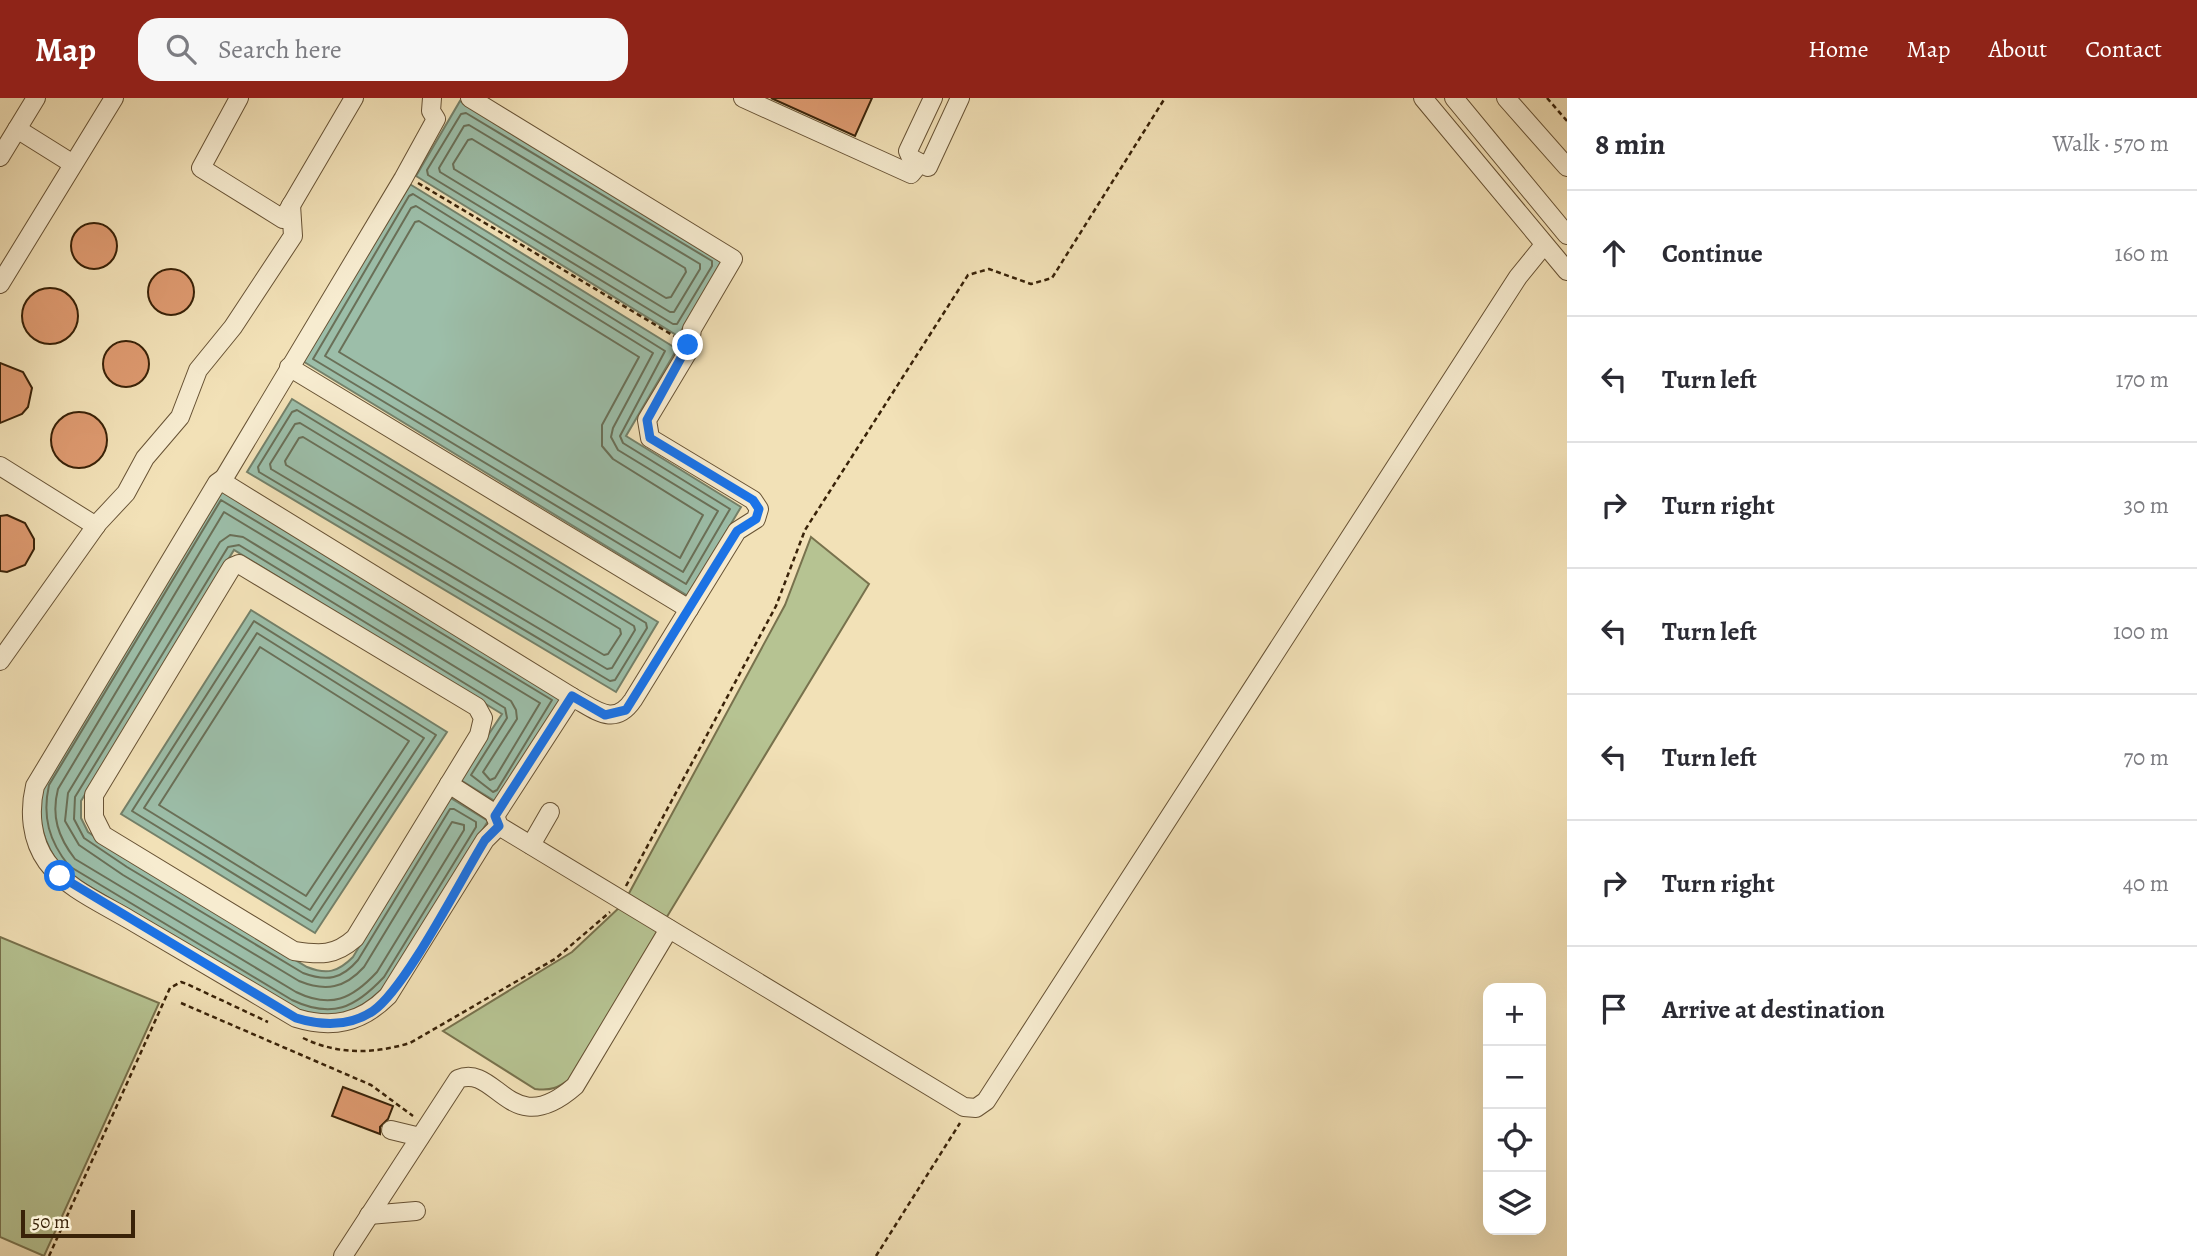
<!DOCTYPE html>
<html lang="en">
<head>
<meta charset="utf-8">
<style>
	:root { --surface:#fff; --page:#f7f7f7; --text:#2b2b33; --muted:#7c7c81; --line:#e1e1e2; --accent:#8f2418 }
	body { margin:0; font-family:Alegreya,serif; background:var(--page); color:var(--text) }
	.controls { position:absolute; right:21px; bottom:21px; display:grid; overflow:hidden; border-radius:14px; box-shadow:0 7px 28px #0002 }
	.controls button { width:63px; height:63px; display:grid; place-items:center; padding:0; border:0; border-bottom:2px solid var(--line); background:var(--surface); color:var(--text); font:35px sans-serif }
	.scale { position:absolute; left:21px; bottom:18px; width:114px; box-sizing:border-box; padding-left:7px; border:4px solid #392208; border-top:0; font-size:19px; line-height:24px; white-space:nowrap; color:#392208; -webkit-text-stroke:5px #f7ecd0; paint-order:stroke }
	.stop { position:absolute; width:21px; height:21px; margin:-16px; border:5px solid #1a73e8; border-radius:50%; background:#fff }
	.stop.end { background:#1a73e8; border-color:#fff; box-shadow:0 2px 7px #0008 }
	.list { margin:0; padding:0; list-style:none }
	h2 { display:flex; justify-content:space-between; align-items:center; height:91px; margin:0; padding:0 28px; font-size:30px }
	h2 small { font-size:23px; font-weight:400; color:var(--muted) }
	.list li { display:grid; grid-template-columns:46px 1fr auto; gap:21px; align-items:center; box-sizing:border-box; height:126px; padding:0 28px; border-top:2px solid var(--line) }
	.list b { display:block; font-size:26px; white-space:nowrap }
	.list em { font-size:23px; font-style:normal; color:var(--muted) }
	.icon { flex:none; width:38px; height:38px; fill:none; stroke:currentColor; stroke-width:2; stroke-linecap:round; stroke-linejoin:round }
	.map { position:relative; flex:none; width:1567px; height:1158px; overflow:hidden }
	header { display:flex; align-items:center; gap:42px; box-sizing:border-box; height:98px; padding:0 35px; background:var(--accent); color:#fff }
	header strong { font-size:33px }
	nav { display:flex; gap:38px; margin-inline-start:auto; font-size:24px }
	.search { width:490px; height:63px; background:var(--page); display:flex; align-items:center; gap:18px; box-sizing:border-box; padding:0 24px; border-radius:21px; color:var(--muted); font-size:26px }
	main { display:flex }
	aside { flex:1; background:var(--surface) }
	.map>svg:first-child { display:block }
</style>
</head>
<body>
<header>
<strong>Map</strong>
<div class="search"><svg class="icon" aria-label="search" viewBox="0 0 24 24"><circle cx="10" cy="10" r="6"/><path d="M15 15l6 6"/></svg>Search here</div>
<nav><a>Home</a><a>Map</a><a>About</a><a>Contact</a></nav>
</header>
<main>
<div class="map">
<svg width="1567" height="1158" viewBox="0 0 1567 1158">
	<rect width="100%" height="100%" fill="#f2e1b7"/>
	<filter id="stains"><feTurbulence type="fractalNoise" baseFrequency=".00286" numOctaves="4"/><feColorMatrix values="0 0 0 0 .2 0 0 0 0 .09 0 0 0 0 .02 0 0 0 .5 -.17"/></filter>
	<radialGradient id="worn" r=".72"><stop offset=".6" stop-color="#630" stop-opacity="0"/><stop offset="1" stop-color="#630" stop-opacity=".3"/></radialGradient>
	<g fill="#b6c392" stroke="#78724d" stroke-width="2">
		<polygon points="811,439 869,486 665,822 627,799 785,507"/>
		<path d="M622,807L663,832L571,980C558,990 551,993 535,991L443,933L572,854Z"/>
		<polygon points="0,839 159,905 44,1158 0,1139"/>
	</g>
	<g fill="#9cbea9" stroke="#748069" stroke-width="2">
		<polygon points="460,3 724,162 678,238 416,78"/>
		<polygon points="408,85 677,251 626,338 741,409 688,498 301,262"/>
		<polygon points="292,301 658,524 616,594 247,374"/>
		<path d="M218,391L563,599L498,705L459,681L502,616L234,452L81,703V720L88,734L131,763L307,869C327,877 338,874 353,859L449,699L488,723L389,884C364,911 349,916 313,920L63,773C43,744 35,720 42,685Z"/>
		<polygon points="251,512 447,634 315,835 121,716"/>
	</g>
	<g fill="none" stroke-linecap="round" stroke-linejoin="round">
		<g stroke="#6a7058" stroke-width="2">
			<polygon points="466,15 712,163 712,168 677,226 673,226 428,77 427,72 461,16"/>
			<polygon points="469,27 700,166 700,171 674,214 670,214 440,74 439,70 464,28"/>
			<polygon points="472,41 685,170 686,174 671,199 666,200 454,71 453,66 468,42"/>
			<polygon points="413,96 665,253 620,338 623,345 730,411 686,486 313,261 409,98"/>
			<polygon points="416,108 653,255 613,330 611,339 618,352 718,413 683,474 325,258 411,110"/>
			<polygon points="419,123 639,259 602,327 602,348 613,361 703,417 680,460 339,254 415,124"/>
			<polygon points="297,312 646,525 647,530 615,582 610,583 259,374 258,369 292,314"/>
			<polygon points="300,325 634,528 635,532 612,570 607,571 271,371 270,366 295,326"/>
			<polygon points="303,339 620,531 621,536 608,556 604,557 286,367 285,363 299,340"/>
			<path d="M221,402L552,602L497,692L493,694L471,677L507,620L505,610L239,447L228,449L75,699L74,721L84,740L127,769L303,875C327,884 342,881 358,862L450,711H454L476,724V729L384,879C355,910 332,921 292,902L69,768C49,743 42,719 49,687Z"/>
			<path d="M224,414L540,605L495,680L490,682L483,674L517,621L516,612L511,603L243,439L230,437L220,444L68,695L65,723L79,747L123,777L299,883C326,894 345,890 364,869L452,724L464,727V732L377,874C352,901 331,911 296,894L75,761C58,739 51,718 58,691Z"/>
			<polygon points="254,523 436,637 312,824 132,713"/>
			<polygon points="257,535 424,640 310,812 144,710"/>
			<polygon points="260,549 409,643 306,798 159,707"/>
		</g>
	</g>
	<g fill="#de9a70" stroke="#392208" stroke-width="2">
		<polygon points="771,0 872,0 855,38"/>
		<circle cx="94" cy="148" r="23"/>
		<circle cx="171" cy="194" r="23"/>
		<circle cx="50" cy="218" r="28"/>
		<circle cx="126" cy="266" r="23"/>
		<polygon points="0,265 23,274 32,290 28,309 22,316 0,325"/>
		<circle cx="79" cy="342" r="28"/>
		<polygon points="7,417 25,425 34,441 34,451 25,467 7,474 0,473 0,418"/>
		<polygon points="343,989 393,1008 388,1021 380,1029 380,1036 332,1018"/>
	</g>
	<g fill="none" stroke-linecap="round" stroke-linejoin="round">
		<defs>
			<g id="minor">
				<polyline points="239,0 201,70 283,121 354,0"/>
				<path d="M432,0L431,13L436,21L403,81L224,380L226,386L572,599C595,611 614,630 633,602L737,433L756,421L759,411L753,402L650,340L647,322L689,252L692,231L733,161L470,0"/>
				<polyline points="743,0 911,76 920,65"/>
				<polyline points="933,0 908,53 911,60 928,69 960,0"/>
				<polyline points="1423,0 1567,173"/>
				<polyline points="1454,0 1567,137"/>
				<polyline points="1506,0 1567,69"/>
				<polyline points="17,31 73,66"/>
				<polyline points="0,59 36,0"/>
				<polyline points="0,186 114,0"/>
				<polyline points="289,269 689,511"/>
				<polyline points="0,368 96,428"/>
				<path d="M224,380L217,385L35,688C29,713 31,742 47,764C66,790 103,806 130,822C186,855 241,887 296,920C332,931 361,925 388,898L485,742L499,728"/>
				<path d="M239,466L477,609L483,620L479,637L355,840C335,858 320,857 294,853L103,737L94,719V697L232,469Z"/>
				<polyline points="0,563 98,425 126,395 145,360 180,319 198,272 233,229 293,138 291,107"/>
				<polyline points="449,686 494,715 499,728 964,1009 976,1010 986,1003 1518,179 1544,147"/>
				<polyline points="495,718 572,599"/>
				<polyline points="531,747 550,714"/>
				<polyline points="391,1032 420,1039"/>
				<polyline points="369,1117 416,1113"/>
				<path d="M343,1158L458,981C497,965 510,1045 575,988L669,831"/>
			</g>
		</defs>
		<use href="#minor" stroke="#675234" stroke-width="20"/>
		<g stroke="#392208" stroke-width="2.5" stroke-dasharray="5 3.5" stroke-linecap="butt">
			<polyline points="1547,0 1567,23"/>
			<polyline points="418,85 674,238"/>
			<polyline points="626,788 776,508 805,432 968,177 989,171 1031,186 1052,180 1165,0"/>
			<polyline points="181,905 371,987 413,1018"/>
			<path d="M303,940C338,957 373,956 410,945L555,861L610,814"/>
			<polyline points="49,1158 170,890 181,884 187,886 268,924"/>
			<polyline points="876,1158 960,1025"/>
		</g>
		<use href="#minor" stroke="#f7ecd0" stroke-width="18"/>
	</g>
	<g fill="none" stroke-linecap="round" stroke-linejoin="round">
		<path stroke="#1a73e8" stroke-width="9" d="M60,778L296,920C322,928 349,929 373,913C406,890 461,781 485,742L499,728L495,718L572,598L605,617L626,612L737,433L756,421L759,411L753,402L650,340L647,322L688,247"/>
	</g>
	<rect width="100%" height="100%" filter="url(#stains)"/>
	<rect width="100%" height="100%" fill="url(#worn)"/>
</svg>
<div class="controls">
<button>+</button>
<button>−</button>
<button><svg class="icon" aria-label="locate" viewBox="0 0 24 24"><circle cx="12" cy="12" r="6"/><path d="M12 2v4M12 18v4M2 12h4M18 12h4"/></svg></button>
<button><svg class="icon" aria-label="layers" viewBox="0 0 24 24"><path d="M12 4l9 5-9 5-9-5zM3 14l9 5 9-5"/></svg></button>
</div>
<div class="scale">50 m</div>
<div class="stop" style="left:60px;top:778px"></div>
<div class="stop end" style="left:688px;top:247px"></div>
</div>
<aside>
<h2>8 min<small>Walk · 570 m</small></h2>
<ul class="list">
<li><svg class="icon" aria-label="ahead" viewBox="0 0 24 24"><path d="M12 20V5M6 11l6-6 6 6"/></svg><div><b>Continue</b></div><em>160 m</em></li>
<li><svg class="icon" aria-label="left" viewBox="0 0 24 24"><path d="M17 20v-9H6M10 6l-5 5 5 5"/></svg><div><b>Turn left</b></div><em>170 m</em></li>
<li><svg class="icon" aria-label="right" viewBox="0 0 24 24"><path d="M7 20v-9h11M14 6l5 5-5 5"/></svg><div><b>Turn right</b></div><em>30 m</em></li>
<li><svg class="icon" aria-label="left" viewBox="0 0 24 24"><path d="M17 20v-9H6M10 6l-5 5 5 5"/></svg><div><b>Turn left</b></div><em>100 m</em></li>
<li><svg class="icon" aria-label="left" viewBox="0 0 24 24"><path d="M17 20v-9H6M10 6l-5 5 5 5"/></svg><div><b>Turn left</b></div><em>70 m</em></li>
<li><svg class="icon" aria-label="right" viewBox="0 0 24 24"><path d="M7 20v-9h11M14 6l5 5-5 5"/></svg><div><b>Turn right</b></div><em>40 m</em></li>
<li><svg class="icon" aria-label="arrive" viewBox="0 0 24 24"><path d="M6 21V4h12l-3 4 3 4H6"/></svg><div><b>Arrive at destination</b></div></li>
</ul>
</aside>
</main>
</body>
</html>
